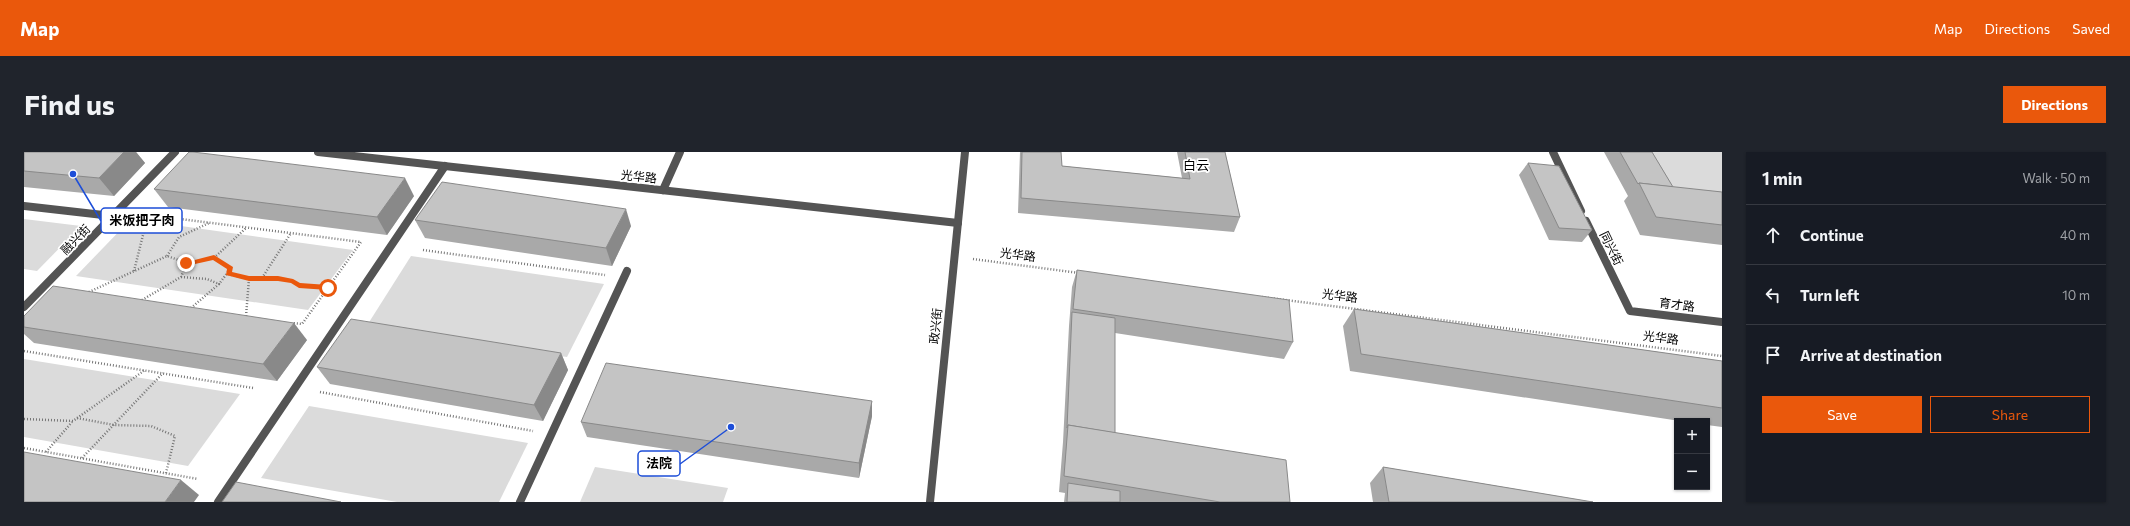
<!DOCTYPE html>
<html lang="en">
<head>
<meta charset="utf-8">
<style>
	:root { --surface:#171b24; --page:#20242c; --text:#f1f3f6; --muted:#9ea1a6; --line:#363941; --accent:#ea580c }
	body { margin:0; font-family:Commissioner,"Noto Sans SC",sans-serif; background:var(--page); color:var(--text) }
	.controls { position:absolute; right:12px; bottom:12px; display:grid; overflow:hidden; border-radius:0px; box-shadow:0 1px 3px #0004 }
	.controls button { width:36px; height:36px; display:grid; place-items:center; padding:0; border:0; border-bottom:1px solid var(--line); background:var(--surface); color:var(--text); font:20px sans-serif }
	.stop { position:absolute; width:12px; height:12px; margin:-9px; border:3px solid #ea580c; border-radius:50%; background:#fff }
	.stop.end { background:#ea580c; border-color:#fff; box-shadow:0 1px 4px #0008 }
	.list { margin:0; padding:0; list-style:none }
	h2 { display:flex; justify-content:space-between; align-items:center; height:52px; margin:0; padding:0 16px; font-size:17px }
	h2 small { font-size:13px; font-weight:400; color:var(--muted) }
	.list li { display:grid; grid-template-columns:26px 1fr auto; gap:12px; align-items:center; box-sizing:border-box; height:60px; padding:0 16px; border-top:1px solid var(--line) }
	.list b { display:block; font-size:15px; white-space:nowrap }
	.list em { font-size:13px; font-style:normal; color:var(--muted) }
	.actions { display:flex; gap:8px; padding:12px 16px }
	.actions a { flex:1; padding:9px 0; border:1px solid var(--accent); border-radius:0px; text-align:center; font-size:14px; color:var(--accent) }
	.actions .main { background:var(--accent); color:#fff }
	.icon { flex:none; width:22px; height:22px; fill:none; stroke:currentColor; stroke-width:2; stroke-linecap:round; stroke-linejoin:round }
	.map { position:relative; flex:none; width:1698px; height:350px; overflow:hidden; border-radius:0px }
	header { display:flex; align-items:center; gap:24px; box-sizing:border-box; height:56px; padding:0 20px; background:var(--accent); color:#fff }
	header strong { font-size:19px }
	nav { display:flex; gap:22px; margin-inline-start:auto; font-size:14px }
	.intro { display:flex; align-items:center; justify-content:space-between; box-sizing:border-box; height:96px; padding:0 24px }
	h1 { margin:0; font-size:28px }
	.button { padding:10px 18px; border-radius:0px; background:var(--accent); color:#fff; font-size:14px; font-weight:700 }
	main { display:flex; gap:24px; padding:0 24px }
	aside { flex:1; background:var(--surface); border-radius:0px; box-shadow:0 1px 3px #0004 }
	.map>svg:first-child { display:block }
</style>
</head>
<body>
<header>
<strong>Map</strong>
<nav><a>Map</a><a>Directions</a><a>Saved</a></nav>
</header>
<div class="intro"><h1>Find us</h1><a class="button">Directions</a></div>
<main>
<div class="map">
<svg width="1698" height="350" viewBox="0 0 1698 350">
	<rect width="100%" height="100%" fill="#fff"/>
	<g fill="#dbdbdb">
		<polygon points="1623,0 1698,0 1698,42 1644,36"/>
		<polygon points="0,67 57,74 13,119 0,117"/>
		<polygon points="107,67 329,98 284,158 52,124"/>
		<polygon points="387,104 580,132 543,205 342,175"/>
		<polygon points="0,207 216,242 164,314 0,285"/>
		<polygon points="285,254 504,291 475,350 373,350 237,326"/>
		<polygon points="571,315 704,336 699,350 556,350"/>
	</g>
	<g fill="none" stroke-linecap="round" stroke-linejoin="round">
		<g stroke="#767676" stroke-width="2.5" stroke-dasharray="1 2" stroke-linecap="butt">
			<polyline points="117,62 337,90 278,172 268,171"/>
			<polyline points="399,98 581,123"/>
			<polyline points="143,104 155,85 185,71"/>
			<polyline points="190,106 222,76"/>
			<polyline points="949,107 1055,121"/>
			<polyline points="110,119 124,63"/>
			<polyline points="204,122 225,127 254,127 269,129 275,133 304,135"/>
			<polyline points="157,125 183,127 195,132 167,156"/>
			<polyline points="238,126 267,81"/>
			<polyline points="65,140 143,104 163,111 190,106 207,116 195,132"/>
			<polyline points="1238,145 1698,204"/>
			<polyline points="118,148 157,125 163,111"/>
			<polyline points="222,164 225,127"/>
			<polyline points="0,199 229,236"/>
			<polyline points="296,240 509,279"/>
			<polyline points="53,266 90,273 127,274 151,284 142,321"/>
			<polyline points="0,267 49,269 121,218"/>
			<polyline points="0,296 174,327"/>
			<polyline points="22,300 48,270"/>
			<polyline points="58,306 139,221"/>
		</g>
		<g stroke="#545454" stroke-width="8">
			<polyline points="639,38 656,0"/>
			<polyline points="0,54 88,64"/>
			<polyline points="0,155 151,0"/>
			<polyline points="194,350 421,14"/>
			<polyline points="496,350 603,119"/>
		</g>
		<polyline stroke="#545454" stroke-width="8" points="294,0 934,71"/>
		<g stroke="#545454" stroke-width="8">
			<polyline points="1529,0 1557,59"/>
			<polyline points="1562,69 1606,159 1698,170"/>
			<polyline points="906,350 941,0"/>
		</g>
	</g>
	<g fill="#a9a9a9">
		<polygon points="0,0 112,0 121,11 90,44 0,35"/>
		<polygon points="996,0 1037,0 1038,14 1158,26 1153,0 1201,0 1216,65 1210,80 994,61"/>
		<polygon points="1580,0 1628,0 1649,35 1698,40 1698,93 1616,83 1600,49 1604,44"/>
		<polygon points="1504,11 1568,78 1558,90 1525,88 1495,23"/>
		<polygon points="130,37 390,44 363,83 144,55"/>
		<polygon points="391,68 607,74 588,114 401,86"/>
		<polygon points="1053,118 1269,190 1260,207 1091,181 1091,281 1266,350 1040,350 1041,341 1035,340 1039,290 1045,174 1048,135"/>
		<polygon points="1330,157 1698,209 1698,275 1683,273 1683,269 1656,269 1326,219 1319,174"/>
		<polygon points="0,164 283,188 253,229 10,191 0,182"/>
		<polygon points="537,201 544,218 519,269 306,232 293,215"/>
		<polygon points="848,249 848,264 835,326 563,285 557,270"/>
		<polygon points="1359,315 1569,350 1349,350 1346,331"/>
	</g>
	<g fill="#898989">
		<polygon points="100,0 112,0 121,11 90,44 75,26"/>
		<polygon points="381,26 390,44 363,83 353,65"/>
		<polygon points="602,57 607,74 588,114 582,96"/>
		<polygon points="270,171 283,188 253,229 239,212"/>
		<polygon points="537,201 544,218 519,269 510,253"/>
		<polygon points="848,249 848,264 835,326 835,311"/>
		<polygon points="157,328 175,343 170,350 141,350"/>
	</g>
	<g fill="#c4c4c4" stroke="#898989">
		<polygon points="0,0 100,0 75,26 0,19"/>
		<polygon points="165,0 169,0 381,26 353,65 130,37"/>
		<polygon points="998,0 1037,0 1038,14 1166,27 1161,0 1201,0 1216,65 997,46"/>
		<polygon points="1596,0 1628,0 1649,35 1615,31 1614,32"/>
		<polygon points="1504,11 1535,14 1568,78 1535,76"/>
		<polygon points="418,30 602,57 582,96 391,68"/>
		<polygon points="1615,31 1698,40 1698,73 1632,65"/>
		<polygon points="1053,118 1265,148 1269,190 1049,157"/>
		<polygon points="29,134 270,171 239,212 0,175 0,164"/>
		<polygon points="1330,157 1698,209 1698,256 1337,202"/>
		<polygon points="1048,160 1091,166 1091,281 1044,273 1043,276"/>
		<polygon points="327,167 537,201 510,253 293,215"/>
		<polygon points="582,211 848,249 835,311 557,270"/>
		<polygon points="1044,273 1262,308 1266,350 1196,350 1040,324"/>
		<polygon points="0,300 157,328 141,350 0,350"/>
		<polygon points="1359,315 1569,350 1365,350"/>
		<polygon points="212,330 317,350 198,350"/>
		<polygon points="1044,331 1096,339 1096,350 1043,350"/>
	</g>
	<polygon fill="#ea580c" points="190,103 209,115 208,120 225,124 254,124 269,127 276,131 304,133 307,136 304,138 275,136 267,131 254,129 225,129 202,123 203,117 189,108 162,114 159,111"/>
	<g text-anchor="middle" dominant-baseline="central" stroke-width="3.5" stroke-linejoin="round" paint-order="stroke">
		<g font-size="12" fill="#000" stroke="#fff">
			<text transform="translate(615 24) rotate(6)">光华路</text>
			<text transform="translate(51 87) rotate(-46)">融兴街</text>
			<text transform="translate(1588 96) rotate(64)">同兴街</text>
			<text transform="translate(994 102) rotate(7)">光华路</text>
			<text transform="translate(1316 143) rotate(7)">光华路</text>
			<text transform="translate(1653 152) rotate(7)">育才路</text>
			<text transform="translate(911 174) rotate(-84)">政兴街</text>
			<text transform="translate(1637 185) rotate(7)">光华路</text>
		</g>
		<g font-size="13" fill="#000" stroke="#fff">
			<text x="1172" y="13">白云</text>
		</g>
	</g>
	<path fill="none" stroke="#1d4ed8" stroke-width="1.5" d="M49 22L77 69M707 275L656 312"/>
	<g fill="#1d4ed8" stroke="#fff" stroke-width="1.5">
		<circle cx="49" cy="22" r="4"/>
		<circle cx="707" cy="275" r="4"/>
	</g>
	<g fill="#fff" stroke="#1d4ed8" stroke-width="1.5">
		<rect x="77" y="56" width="81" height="25" rx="4"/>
		<rect x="614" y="299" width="42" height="25" rx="4"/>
	</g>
	<g font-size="13" text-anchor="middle" font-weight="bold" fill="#000">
		<text x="118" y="73">米饭把子肉</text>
		<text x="635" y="316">法院</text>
	</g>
</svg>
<div class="controls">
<button>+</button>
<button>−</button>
</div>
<div class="stop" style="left:304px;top:136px"></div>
<div class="stop end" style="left:162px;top:111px"></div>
</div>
<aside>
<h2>1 min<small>Walk · 50 m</small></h2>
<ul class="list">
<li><svg class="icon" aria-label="ahead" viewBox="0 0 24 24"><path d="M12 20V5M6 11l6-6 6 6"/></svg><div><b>Continue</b></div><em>40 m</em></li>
<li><svg class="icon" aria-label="left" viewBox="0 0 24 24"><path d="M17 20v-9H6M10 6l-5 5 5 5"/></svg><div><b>Turn left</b></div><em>10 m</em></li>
<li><svg class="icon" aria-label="arrive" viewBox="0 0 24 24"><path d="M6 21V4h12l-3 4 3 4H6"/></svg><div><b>Arrive at destination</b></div></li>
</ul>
<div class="actions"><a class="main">Save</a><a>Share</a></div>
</aside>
</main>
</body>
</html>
